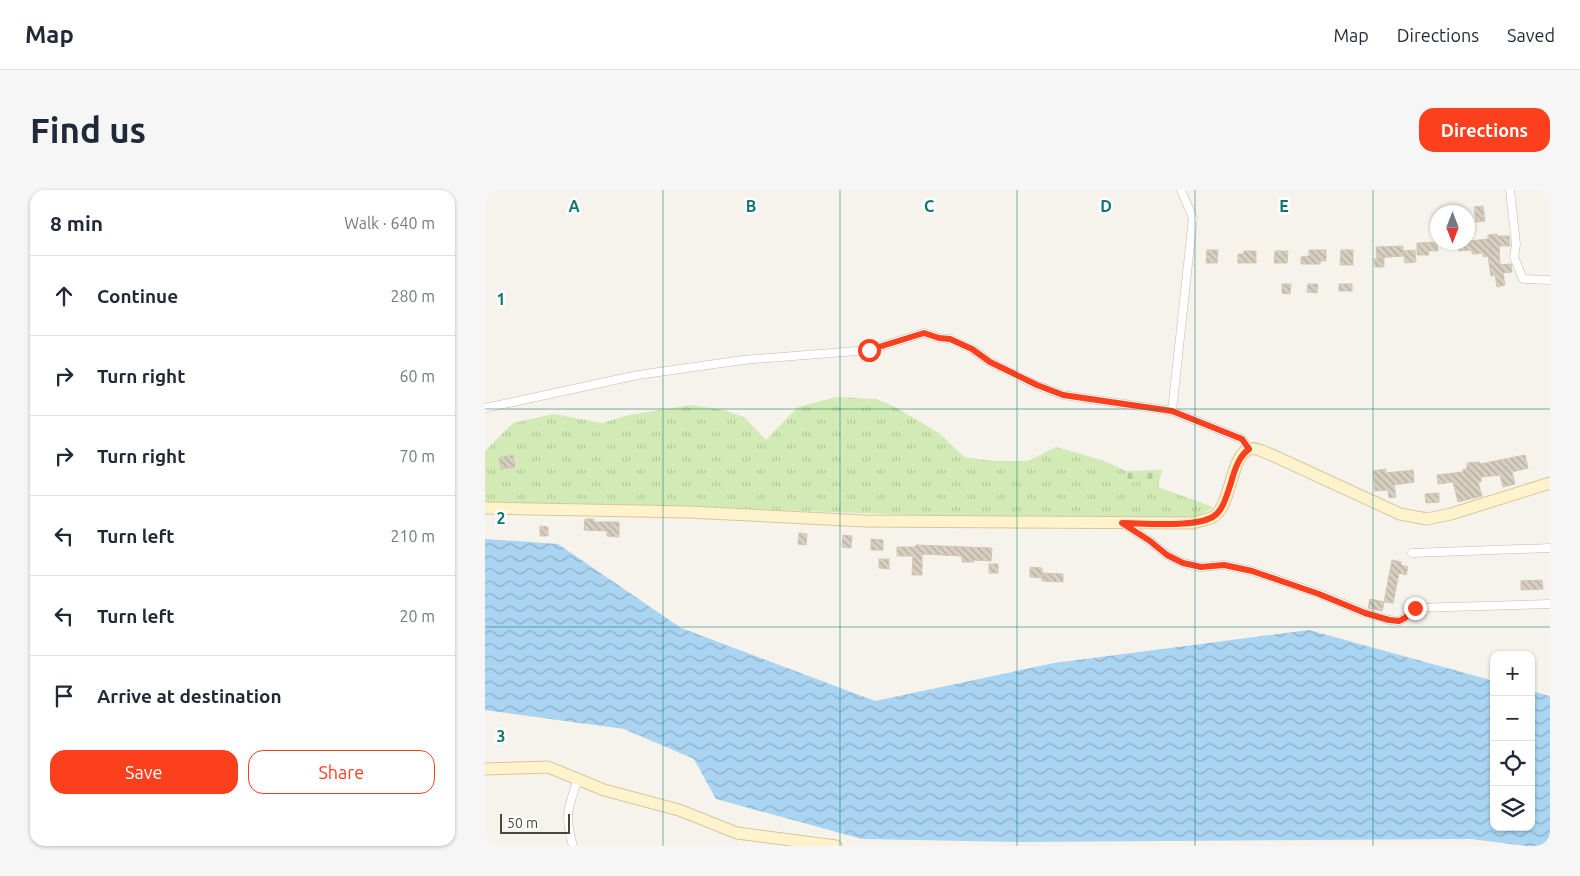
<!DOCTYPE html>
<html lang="en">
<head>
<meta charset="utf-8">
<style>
	:root { --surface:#fff; --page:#f6f6f7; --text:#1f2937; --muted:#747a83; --line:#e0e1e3; --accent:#fc3f1d }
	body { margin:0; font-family:Ubuntu,sans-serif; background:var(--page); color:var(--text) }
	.controls { position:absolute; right:15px; bottom:15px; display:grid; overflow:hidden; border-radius:10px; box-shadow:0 1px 4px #0004 }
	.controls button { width:45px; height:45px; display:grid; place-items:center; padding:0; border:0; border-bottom:1px solid var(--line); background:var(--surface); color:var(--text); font:25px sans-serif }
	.compass { position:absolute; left:945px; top:15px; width:45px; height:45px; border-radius:50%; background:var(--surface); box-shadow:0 1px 4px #0004; rotate:180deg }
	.scale { position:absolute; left:15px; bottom:12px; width:70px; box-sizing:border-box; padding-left:5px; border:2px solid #4b4439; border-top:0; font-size:14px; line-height:18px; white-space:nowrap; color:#4b4439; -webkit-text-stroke:4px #fff; paint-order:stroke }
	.stop { position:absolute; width:15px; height:15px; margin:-11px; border:4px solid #fc3f1d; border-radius:50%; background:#fff }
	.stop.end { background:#fc3f1d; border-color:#fff; box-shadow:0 1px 5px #0008 }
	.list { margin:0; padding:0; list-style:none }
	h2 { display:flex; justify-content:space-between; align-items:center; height:65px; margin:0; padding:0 20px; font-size:21px }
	h2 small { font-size:16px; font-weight:400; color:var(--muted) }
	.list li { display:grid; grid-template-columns:32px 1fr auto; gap:15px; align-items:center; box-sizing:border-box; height:80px; padding:0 20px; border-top:1px solid var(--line) }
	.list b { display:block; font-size:19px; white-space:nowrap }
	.list em { font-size:16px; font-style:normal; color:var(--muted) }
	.actions { display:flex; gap:10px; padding:15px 20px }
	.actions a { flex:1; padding:11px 0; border:1px solid var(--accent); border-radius:15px; text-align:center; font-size:18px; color:var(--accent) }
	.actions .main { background:var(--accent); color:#fff }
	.icon { flex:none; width:28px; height:28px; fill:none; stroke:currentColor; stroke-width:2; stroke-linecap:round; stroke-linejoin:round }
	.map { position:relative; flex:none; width:1065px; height:656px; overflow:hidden; border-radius:15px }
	header { display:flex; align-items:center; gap:30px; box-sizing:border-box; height:70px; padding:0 25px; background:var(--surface); border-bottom:1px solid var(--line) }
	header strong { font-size:24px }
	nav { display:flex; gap:28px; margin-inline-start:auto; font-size:18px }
	.intro { display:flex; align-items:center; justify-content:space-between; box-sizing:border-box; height:120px; padding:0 30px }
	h1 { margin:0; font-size:35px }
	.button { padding:12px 22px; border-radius:15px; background:var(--accent); color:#fff; font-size:18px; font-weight:700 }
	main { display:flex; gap:30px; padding:0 30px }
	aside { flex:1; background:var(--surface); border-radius:15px; box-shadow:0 1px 4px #0004 }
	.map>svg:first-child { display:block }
</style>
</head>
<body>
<header>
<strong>Map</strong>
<nav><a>Map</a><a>Directions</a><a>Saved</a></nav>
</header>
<div class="intro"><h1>Find us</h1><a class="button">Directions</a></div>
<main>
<aside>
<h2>8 min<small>Walk · 640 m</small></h2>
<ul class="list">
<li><svg class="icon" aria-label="ahead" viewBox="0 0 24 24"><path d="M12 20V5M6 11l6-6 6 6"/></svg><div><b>Continue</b></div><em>280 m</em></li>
<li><svg class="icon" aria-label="right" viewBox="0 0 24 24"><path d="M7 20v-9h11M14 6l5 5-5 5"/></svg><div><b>Turn right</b></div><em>60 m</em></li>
<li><svg class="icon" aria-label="right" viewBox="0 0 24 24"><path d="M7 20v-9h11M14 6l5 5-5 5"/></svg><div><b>Turn right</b></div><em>70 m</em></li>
<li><svg class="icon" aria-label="left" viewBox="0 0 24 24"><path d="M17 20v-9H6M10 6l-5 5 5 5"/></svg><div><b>Turn left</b></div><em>210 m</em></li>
<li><svg class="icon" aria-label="left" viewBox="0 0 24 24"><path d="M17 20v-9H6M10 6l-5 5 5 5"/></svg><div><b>Turn left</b></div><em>20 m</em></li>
<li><svg class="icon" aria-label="arrive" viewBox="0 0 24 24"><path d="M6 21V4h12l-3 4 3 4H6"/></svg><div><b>Arrive at destination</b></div></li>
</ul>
<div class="actions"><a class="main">Save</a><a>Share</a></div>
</aside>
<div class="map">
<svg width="1065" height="656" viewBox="0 0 1065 656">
	<defs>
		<pattern id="grass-tufts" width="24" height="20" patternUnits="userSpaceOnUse" patternTransform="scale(1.25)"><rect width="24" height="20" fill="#d2eab5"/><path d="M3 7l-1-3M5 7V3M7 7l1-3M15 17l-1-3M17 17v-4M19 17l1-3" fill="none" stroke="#b6ca9c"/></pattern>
		<pattern id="cemetery-stones" width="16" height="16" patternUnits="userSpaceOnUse" patternTransform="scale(1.25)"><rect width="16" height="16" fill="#d2eab5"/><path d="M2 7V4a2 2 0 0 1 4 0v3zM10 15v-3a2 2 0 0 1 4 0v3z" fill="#b6ca9c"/></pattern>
		<pattern id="water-waves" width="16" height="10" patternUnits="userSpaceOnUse" patternTransform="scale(1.25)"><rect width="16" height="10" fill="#a9d4f2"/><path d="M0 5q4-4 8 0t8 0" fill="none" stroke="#8caec5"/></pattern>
		<pattern id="building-back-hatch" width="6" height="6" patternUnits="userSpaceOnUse" patternTransform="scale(1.25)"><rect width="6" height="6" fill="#d8cfc1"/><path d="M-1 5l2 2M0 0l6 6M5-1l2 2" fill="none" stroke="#b1aa9e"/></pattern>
	</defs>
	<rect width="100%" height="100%" fill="#f6f3ec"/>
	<polygon fill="url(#grass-tufts)" points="351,207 391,209 408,216 454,243 479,267 509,271 543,271 571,257 617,270 641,281 642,290 673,297 728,317 715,326 685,329 506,328 207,317 0,313 0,261 28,233 69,224 117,233 144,225 206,215 239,220 259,227 281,250 313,217"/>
	<polygon fill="url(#cemetery-stones)" points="677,280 673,297 642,290 641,281"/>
	<polygon fill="url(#water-waves)" points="0,349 73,354 196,438 390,511 569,473 824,440 1009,491 1009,637 1046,637 1046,501 1065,506 1065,656 1041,656 986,649 536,652 377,649 231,609 209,569 139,539 0,520"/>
	<g fill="url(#building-back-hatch)" stroke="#d3c7b4">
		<polygon points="998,16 1000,31 991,32 989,17"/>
		<polygon points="1012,44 1012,46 1024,46 1025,56 1014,56 1015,75 1026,74 1027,82 1018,83 1020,95 1012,97 1010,85 1006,86 1003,66 998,67 998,63 987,64 987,60 974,61 973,52 1003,49 1003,45"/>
		<polygon points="952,52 953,61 943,61 944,65 932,65 932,53"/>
		<polygon points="918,56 918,66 892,68 891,57"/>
		<polygon points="722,60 733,60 732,73 721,73"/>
		<polygon points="824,60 841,60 841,71 835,71 835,74 816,74 816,67 824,66"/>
		<polygon points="856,60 868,60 868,75 855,75"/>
		<polygon points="930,60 931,72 920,73 918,61"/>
		<polygon points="759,61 771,61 771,73 753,73 753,64 759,64"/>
		<polygon points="790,61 803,61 802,73 789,73"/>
		<polygon points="899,68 899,77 890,77 889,69"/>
		<polygon points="797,94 806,94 805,104 797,103"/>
		<polygon points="823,94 833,94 832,103 822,102"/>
		<rect x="854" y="94" width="13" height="7"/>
		<polygon points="28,265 30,277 16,279 14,268"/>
		<polygon points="1040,265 1043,278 1027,282 1030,294 1018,297 1015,285 996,287 996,292 993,292 997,306 973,312 968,292 953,294 952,285 978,282 978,279 982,279 982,273 994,272 995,274"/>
		<polygon points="901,279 901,283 928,280 929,292 909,295 911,307 904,308 903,300 890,301 888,281"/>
		<polygon points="954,303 954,312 941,313 940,304"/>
		<polygon points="100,329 109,329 109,332 134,332 134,347 122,346 122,341 99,340"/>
		<polygon points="55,336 63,337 63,346 55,346"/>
		<polygon points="314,343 322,344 321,355 313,354"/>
		<polygon points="358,345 367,346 366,358 357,357"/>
		<polygon points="386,349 398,350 398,360 386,360"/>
		<polygon points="431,355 507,358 506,371 489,370 489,372 477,372 477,366 437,364 437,385 427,385 428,366 412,366 412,357 430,357"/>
		<polygon points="394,369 404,369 404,379 394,378"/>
		<polygon points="907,370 916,372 916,375 923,377 921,385 914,383 908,413 899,412"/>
		<rect x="504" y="374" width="9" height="9"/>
		<polygon points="545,377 557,378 557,388 557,383 578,384 578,392 557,391 557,388 545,387"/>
		<polygon points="1057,390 1058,399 1036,400 1036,391"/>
		<polygon points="885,409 899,412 897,421 883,418"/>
	</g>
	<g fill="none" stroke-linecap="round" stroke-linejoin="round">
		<defs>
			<g id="minor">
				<polyline points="696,0 708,28 687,221 757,249 764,259"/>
				<polyline points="1025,0 1031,54 1029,67 1038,89 1065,90"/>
				<polyline points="0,218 153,185 258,170 384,160 439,143 454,148 465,149 487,159 505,172 551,195 578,205 687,221"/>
				<polyline points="639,334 665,351 682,365 698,373 715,377 739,375 767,381 835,404 880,423 904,430 914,431 920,428 930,418 1065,414"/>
				<polyline points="927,363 1065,358"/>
				<path d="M88,656C79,625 83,618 93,589"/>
			</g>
			<g id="secondary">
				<path d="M0,318L204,322L380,331L708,333C714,331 722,330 728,327C746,317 746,265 764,259C771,257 781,263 787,265L915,324L942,329L966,324L1065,293"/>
				<polyline points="0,579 63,577 119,600 194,620 252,643 351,656"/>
			</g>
		</defs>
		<use href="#minor" stroke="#c2bbae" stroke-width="9"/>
		<use href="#secondary" stroke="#d6c79b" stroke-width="13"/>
		<use href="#minor" stroke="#fff" stroke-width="8"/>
		<use href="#secondary" stroke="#fff3cd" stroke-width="11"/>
	</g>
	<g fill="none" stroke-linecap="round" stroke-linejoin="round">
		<path stroke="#fc3f1d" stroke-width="6" d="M384,160L439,143L454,148L465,149L487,159L505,172L552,195L578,205L687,221L757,249L764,259C752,268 749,283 745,296C741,307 738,320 729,326C713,338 657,333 637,333L665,351L682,365L698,373L716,377L739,375L767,381L834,404L880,423L904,430L914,431L920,428L930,418"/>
	</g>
	<path fill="none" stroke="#0f766e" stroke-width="1" stroke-opacity="0.55" d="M178,0V656M355,0V656M532,0V656M710,0V656M888,0V656M0,219H1065M0,437H1065"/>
	<g font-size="16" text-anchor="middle" font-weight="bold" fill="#0f766e" stroke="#fff" stroke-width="5" stroke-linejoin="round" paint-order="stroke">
		<text x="89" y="22">A</text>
		<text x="266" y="22">B</text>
		<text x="444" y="22">C</text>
		<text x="621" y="22">D</text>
		<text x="799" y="22">E</text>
		<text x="16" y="115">1</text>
		<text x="16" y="334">2</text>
		<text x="16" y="552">3</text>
	</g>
</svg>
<div class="controls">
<button>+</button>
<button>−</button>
<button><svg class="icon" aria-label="locate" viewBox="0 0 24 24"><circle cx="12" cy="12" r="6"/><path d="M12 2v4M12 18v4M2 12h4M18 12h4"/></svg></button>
<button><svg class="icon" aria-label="layers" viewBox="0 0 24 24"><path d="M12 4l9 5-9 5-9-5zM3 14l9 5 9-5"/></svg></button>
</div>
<svg class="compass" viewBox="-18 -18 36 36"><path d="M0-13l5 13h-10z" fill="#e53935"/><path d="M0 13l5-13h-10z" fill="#747a83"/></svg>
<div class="scale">50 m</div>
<div class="stop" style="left:384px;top:160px"></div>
<div class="stop end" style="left:930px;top:418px"></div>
</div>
</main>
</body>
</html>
